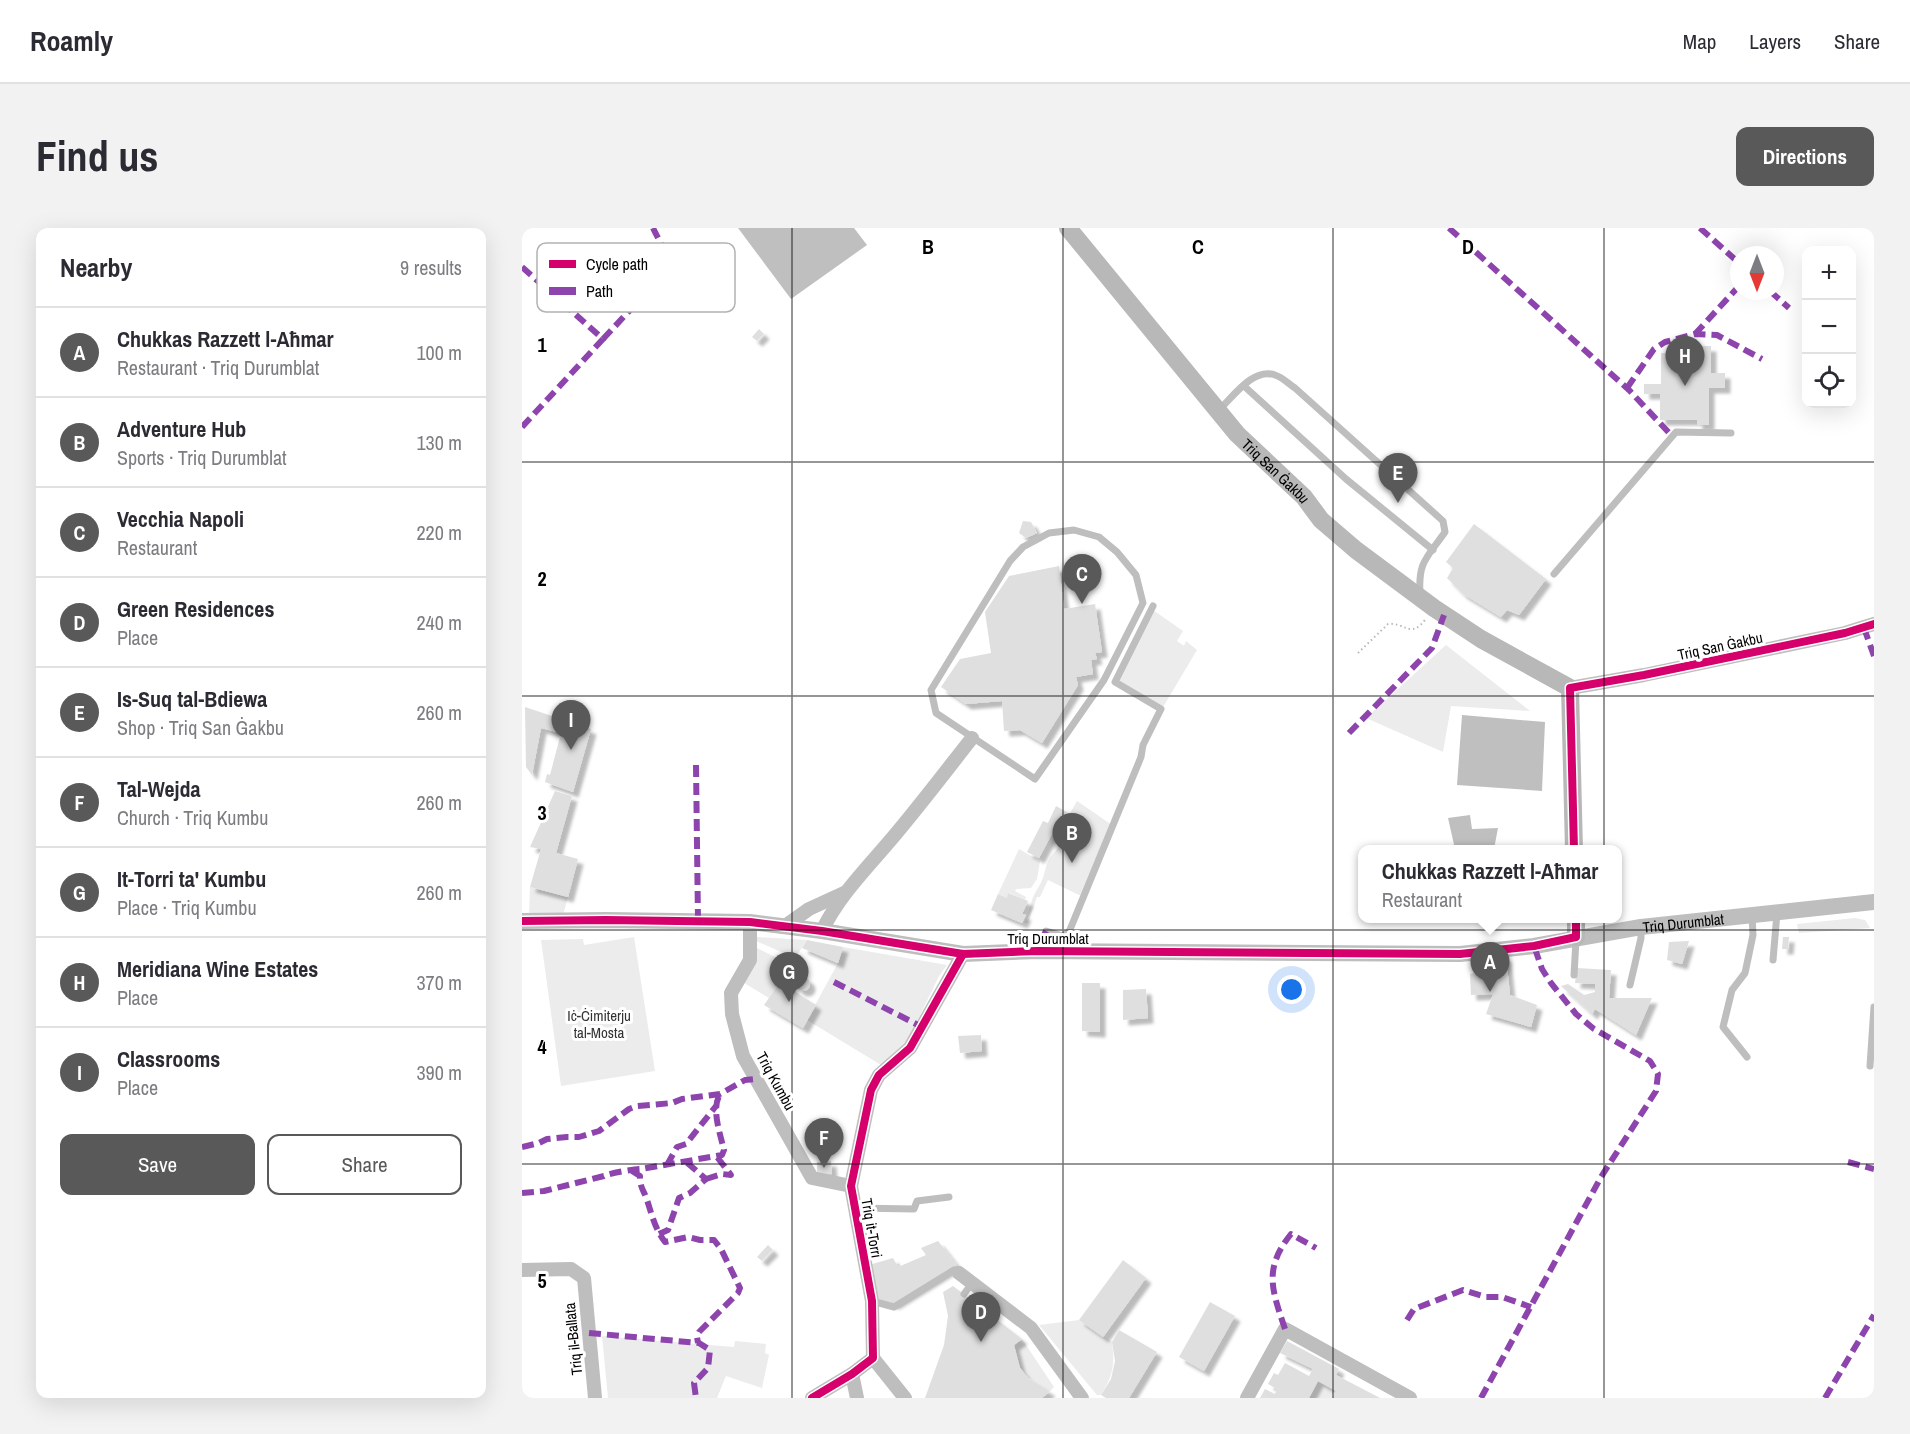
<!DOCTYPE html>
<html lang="en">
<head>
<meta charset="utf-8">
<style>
	:root { --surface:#fff; --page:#f2f2f3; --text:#2b2b33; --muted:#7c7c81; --line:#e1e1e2; --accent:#595959 }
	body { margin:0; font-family:"Archivo Narrow",sans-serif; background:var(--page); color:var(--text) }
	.controls { position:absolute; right:18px; top:18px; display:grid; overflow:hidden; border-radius:12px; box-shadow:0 6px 24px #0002 }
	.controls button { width:54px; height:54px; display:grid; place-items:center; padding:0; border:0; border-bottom:2px solid var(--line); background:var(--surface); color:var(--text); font:30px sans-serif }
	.compass { position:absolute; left:1208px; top:18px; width:54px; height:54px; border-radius:50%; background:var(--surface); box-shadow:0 6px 24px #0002; rotate:180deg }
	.you { position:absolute; left:770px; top:762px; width:21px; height:21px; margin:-15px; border:4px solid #fff; border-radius:50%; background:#1a73e8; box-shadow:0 0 0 9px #1a73e833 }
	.badge { display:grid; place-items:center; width:39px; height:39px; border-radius:50%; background:var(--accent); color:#fff; font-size:20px; font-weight:700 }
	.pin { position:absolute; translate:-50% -50px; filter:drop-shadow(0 2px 3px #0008) }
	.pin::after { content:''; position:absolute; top:32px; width:21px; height:18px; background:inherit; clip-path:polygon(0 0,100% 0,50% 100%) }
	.popup { position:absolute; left:836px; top:617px; width:264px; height:78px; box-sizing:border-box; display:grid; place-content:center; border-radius:12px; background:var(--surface); filter:drop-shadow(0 2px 4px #0005); font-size:20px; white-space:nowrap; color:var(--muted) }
	.popup b { font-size:22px; color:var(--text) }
	.popup::after { content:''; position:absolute; left:50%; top:100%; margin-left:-12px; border:12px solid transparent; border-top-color:var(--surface) }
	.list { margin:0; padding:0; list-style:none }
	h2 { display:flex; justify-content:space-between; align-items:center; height:78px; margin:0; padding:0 24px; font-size:26px }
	h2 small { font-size:20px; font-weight:400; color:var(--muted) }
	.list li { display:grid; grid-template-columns:39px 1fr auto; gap:18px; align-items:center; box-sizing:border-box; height:90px; padding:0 24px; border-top:2px solid var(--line) }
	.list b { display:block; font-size:22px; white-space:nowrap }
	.list p { margin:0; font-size:20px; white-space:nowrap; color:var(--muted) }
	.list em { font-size:20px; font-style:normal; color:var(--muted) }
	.actions { display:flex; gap:12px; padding:18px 24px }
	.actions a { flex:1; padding:14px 0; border:2px solid var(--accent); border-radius:12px; text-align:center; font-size:21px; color:var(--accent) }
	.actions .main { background:var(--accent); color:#fff }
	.icon { flex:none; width:33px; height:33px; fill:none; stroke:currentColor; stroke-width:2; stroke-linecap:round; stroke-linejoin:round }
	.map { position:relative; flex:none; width:1352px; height:1170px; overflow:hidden; border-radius:12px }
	header { display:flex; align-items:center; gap:36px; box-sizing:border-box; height:84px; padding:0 30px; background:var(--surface); border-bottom:2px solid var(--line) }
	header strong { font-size:28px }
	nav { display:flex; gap:33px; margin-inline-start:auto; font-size:21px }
	.intro { display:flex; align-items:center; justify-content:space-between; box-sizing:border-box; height:144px; padding:0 36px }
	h1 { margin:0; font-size:42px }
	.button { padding:15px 27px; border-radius:12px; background:var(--accent); color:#fff; font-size:21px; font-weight:700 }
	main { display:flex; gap:36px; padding:0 36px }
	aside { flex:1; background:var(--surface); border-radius:12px; box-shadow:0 6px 24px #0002 }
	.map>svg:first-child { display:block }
</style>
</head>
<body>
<header>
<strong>Roamly</strong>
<nav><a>Map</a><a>Layers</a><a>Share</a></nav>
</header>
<div class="intro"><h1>Find us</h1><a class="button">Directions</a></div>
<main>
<aside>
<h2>Nearby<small>9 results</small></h2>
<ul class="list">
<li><span class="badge">A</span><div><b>Chukkas Razzett l-Aħmar</b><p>Restaurant · Triq Durumblat</p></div><em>100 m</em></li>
<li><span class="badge">B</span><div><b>Adventure Hub</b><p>Sports · Triq Durumblat</p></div><em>130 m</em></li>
<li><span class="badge">C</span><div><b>Vecchia Napoli</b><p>Restaurant</p></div><em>220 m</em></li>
<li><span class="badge">D</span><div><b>Green Residences</b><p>Place</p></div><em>240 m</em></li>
<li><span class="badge">E</span><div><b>Is-Suq tal-Bdiewa</b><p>Shop · Triq San Ġakbu</p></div><em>260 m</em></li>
<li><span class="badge">F</span><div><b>Tal-Wejda</b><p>Church · Triq Kumbu</p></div><em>260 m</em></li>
<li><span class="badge">G</span><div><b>It-Torri ta' Kumbu</b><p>Place · Triq Kumbu</p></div><em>260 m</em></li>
<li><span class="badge">H</span><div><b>Meridiana Wine Estates</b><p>Place</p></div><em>370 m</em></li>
<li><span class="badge">I</span><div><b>Classrooms</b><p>Place</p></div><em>390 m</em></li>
</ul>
<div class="actions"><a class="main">Save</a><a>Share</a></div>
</aside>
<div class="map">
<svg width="1352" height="1170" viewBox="0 0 1352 1170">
	<defs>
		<filter id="shadow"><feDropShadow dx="5.5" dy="5.5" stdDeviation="1.5" flood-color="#0004"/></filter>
	</defs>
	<rect width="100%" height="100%" fill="#fff"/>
	<g fill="#ececec">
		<polygon points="631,382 661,403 655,413 662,418 664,413 675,422 641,479 597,453"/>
		<polygon points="924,417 1008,483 929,478 921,524 844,490"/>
		<path d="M555,573L590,597L559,668L526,652L518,669H515L506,695H502C507,686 508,676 512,667C515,661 519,656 521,650C523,643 524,637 527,631C535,619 547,615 541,598Z"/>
		<polygon points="497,621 518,633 515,651 509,660 494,661 493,663 504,669 503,672 487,665 485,670 476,666"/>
		<polygon points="8,659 46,669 41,687 7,687"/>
		<polygon points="1333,690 1343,692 1348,700 1277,705 1275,696"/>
		<polygon points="112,709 133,843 39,858 19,712 61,711 62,717"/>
		<polygon points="235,709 285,712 273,730 234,713"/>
		<polygon points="233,719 269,737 247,770 219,753"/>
		<polygon points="321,719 425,737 417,748 383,818 359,837 285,792 316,735"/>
		<path d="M557,1092L590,1114C593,1137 591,1147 579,1167H575L517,1097Z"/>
		<polygon points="80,1108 212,1119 213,1113 244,1116 243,1125 247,1127 240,1160 204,1148 195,1170 86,1170"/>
		<path d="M500,1111L532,1159L528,1163C503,1149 497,1146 492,1117Z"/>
		<polygon points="796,1153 814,1163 810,1170 787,1170"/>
	</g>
	<g fill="#bfbfbf">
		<polygon points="216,0 332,0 345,17 269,71"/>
		<polygon points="940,487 1023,494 1020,563 935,557"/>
		<polygon points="948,587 950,601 976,600 972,621 933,621 926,590"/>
	</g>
	<g fill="#dfdfdf" filter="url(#shadow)">
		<polygon points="237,101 242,106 235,113 230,109"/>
		<polygon points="1166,118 1189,118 1189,145 1203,145 1203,160 1187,160 1187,197 1175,197 1175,192 1138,192 1138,166 1122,166 1122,156 1139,156 1139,125 1166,125"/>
		<polygon points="501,293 509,294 515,305 504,310 497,305"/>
		<polygon points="952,296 1024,351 997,387 985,382 979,389 941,366 925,350 931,340 924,334"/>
		<polygon points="537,338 542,381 573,376 580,424 573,425 575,431 569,432 571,446 554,449 556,457 520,515 498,502 482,503 480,473 444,476 419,459 438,431 469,425 463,384 487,348"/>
		<polygon points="3,479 69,501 51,564 23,554 25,546 28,547 39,505 19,500 10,547 4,539"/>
		<polygon points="33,563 50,568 34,625 56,631 46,669 8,659 19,621 8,619"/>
		<polygon points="534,578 545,584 536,601 533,600 517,630 505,624 521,593 526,595"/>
		<polygon points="486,665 506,673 500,686 504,687 500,695 469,682 476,666 485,670"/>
		<polygon points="1261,709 1267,709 1266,721 1260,721"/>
		<polygon points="285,712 321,719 316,735 280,720"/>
		<polygon points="1167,713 1160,736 1145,732 1147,714"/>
		<polygon points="984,728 988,767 1015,777 1009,799 964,786 971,766 949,767 948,746 963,743 961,731"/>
		<polygon points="1055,740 1089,742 1087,770 1130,770 1114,807 1073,781 1070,786 1039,758 1046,756 1062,767 1073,764 1073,756 1053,755"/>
		<circle cx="281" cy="756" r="7"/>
		<polygon points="258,754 294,777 281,800 242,777"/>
		<polygon points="560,755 578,755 578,804 560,803"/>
		<polygon points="624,761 626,790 601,792 601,762"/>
		<polygon points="459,807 460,823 438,825 436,808"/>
		<polygon points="309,933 310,946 295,947 295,934"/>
		<polygon points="416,1013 435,1037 372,1076 355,1071 347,1037 371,1030 376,1039 404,1027 399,1020"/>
		<polygon points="246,1017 251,1022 240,1033 235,1029"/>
		<polygon points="601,1032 624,1050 581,1109 557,1092"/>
		<polygon points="431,1058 500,1111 492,1117 498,1140 506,1150 528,1163 520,1170 403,1170 422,1117 426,1088 421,1064"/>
		<polygon points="688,1074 713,1088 682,1143 657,1129"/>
		<polygon points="597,1102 635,1124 607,1170 584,1170 579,1167 589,1151 593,1133 590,1114"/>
		<polygon points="765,1113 817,1141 814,1147 858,1170 810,1170 814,1163 796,1153 787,1170 738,1170 743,1161 753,1166 755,1161 746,1156 752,1145 756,1147 763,1135 787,1148 791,1141 758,1125"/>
	</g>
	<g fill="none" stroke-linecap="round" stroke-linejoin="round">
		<path stroke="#b9b9b9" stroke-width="2" stroke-dasharray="1.5 3" stroke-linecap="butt" d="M836,425L866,396C883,394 888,411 903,392"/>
		<g stroke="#bebebe" stroke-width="7">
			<polyline points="722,158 824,251 911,322"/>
			<path d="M696,183C711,169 731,139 753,147C760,149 767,156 773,160L921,293L923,304C905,330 896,333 898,366"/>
			<polygon points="552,302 577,309 595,324 614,347 621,375 582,452 513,551 414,485 409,462 488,333 501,319 527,305"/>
			<polyline points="1032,346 1154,204 1209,205"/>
			<polyline points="524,703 541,708 547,704 619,529 621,517 639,481 593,454 631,378"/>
			<polyline points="1251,732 1255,685"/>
			<polyline points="1052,747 1054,712"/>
			<polyline points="1108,757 1119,710 1119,699"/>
			<polyline points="1225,829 1201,799 1210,762 1223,745 1231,707 1230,688"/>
			<polyline points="1348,838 1352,779"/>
			<polyline points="333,980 392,981 395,973 427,969"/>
			<polyline points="442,1066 450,1055"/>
			<polyline points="350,1073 372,1079 432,1042"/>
		</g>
		<g stroke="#bebebe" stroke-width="14">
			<polyline points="1048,460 1122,447 1323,405 1352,396"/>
			<polyline points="228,694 228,732 209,765 210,786 221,828 290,950 329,958"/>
			<polyline points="263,698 287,681 324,664"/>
			<path d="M300,703C317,667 347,638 372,608C399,576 424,543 450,510"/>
			<polyline points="0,1042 49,1041 62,1050 73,1170"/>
			<polyline points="437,1045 509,1100 560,1170"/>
			<polyline points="351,1130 383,1170"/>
			<polyline points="330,1146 335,1170"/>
			<polyline points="290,1170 330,1146 351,1130 350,1073 329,958 349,862 357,847 388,820 441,726"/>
			<polyline points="725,1170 763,1101 888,1170"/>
		</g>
		<path stroke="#bebebe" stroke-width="16" id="s1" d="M0,693L84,692L228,694L300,703L441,726L515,723L938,726L1012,718L1119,699L1352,674"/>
		<g stroke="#b8b8b8" stroke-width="18">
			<path id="s2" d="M546,0L715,206L782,269L799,292L834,322L912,380L959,411L1048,460L1052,622"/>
			<polyline points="1054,690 1054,709"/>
		</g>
		<g stroke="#8e44ad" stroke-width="6" stroke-dasharray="12 6" stroke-linecap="butt">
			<polyline points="927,0 1107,162 1150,208"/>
			<polyline points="1178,0 1217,35"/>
			<polyline points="0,39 81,111 0,199"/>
			<polyline points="1248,63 1267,80"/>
			<polyline points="1173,106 1217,58"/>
			<path d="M81,111L137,51C150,29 141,21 131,0"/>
			<polyline points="1105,160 1132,121 1143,114 1173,106 1195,107 1240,131"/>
			<polyline points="1342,400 1352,428"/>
			<polyline points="827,505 910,420 922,387"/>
			<polyline points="174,537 176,693"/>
			<polyline points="515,723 524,703"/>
			<polyline points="312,754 400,799"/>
			<polyline points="0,919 17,915 25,911 45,909 57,909 77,903 107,881 115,878 150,875 160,871 198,866 223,852 233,851"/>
			<polyline points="1326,934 1352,941"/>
			<polyline points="145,937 155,919 164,916 194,878"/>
			<path d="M110,943L118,948C118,961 122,962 125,972C130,987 133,1001 143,1014L166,1009L178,1012H192L199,1021L218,1060L216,1065L177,1104L175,1109L176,1115"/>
			<polyline points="184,951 200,946 209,947 195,929"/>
			<path d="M0,965L22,963L82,948C88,945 113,941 119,941L200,927L202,922C198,905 189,881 198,866"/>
			<polyline points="137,1006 146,1002 157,970 168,965 184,951 163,933"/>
			<polyline points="885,1092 892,1081 941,1062 964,1069 980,1069 1009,1079"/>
			<path d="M763,1101C750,1062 741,1041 769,1006L794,1020"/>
			<polyline points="67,1105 177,1115 188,1122 186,1140 172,1155 174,1170"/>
			<polyline points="959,1170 1079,949 1134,863 1136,846 1128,833 1072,801 1054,786 1029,755 1020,741 1012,718"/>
			<polyline points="1303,1170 1352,1087"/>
		</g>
		<defs>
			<g id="cycleway">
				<polyline points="1052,622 1048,460 1122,447 1323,405 1352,396"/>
				<polyline points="0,693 84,692 228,694 300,703 441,726 515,723 938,726 1012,718 1054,709 1054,690"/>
				<polyline points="290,1170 330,1146 351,1130 350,1073 329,958 349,862 357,847 388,820 441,726"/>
			</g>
		</defs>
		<use href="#cycleway" stroke="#fff" stroke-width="11"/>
		<use href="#cycleway" stroke="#d6006c" stroke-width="8"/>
	</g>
	<path fill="none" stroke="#000" stroke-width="1.5" stroke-opacity="0.55" d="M270,0V1170M541,0V1170M811,0V1170M1082,0V1170M0,234H1352M0,468H1352M0,702H1352M0,936H1352"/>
	<g text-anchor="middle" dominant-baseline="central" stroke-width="6" stroke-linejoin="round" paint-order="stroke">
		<g font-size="15" fill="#000" stroke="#fff">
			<text stroke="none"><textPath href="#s2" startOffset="320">Triq San Ġakbu</textPath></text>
			<text transform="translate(1198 418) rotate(-12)">Triq San Ġakbu</text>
			<text stroke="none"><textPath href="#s1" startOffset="1166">Triq Durumblat</textPath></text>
			<text x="526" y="710">Triq Durumblat</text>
			<text transform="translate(254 853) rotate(61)">Triq Kumbu</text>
			<text transform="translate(350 1000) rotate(80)">Triq it-Torri</text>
			<text transform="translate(51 1111) rotate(-96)">Triq il-Ballata</text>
		</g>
		<g font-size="15" fill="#333" stroke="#fff">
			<text x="77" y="787">Iċ-Ċimiterju<tspan x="77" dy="17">tal-Mosta</tspan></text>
		</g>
	</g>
	<rect x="15" y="15" width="198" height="69" rx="9" fill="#fff" stroke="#b2b2b2" stroke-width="1.5"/>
	<rect x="27" y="32" width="27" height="8" fill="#d6006c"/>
	<rect x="27" y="59" width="27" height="8" fill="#8e44ad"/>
	<g font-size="16" fill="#000">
		<text x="64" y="42">Cycle path</text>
		<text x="64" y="69">Path</text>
	</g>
	<g font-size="20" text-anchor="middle" font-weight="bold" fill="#000" stroke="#fff" stroke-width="6" stroke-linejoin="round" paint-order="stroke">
		<text x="406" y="26">B</text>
		<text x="676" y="26">C</text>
		<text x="946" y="26">D</text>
		<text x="20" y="124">1</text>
		<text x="20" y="358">2</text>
		<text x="20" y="592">3</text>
		<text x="20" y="826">4</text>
		<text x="20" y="1060">5</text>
	</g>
</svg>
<div class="controls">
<button>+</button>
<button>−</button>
<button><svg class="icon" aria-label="locate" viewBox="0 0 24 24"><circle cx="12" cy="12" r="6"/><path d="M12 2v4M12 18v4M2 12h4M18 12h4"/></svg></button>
</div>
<svg class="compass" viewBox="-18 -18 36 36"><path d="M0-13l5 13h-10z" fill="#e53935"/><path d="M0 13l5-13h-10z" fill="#7c7c81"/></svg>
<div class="you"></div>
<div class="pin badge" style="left:968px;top:764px">A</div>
<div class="popup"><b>Chukkas Razzett l-Aħmar</b>Restaurant</div>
<div class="pin badge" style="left:550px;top:635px">B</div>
<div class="pin badge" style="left:560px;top:376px">C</div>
<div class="pin badge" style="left:459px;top:1114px">D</div>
<div class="pin badge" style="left:876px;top:275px">E</div>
<div class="pin badge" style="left:302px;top:940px">F</div>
<div class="pin badge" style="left:267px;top:774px">G</div>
<div class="pin badge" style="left:1163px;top:158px">H</div>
<div class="pin badge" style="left:49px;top:522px">I</div>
</div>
</main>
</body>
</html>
